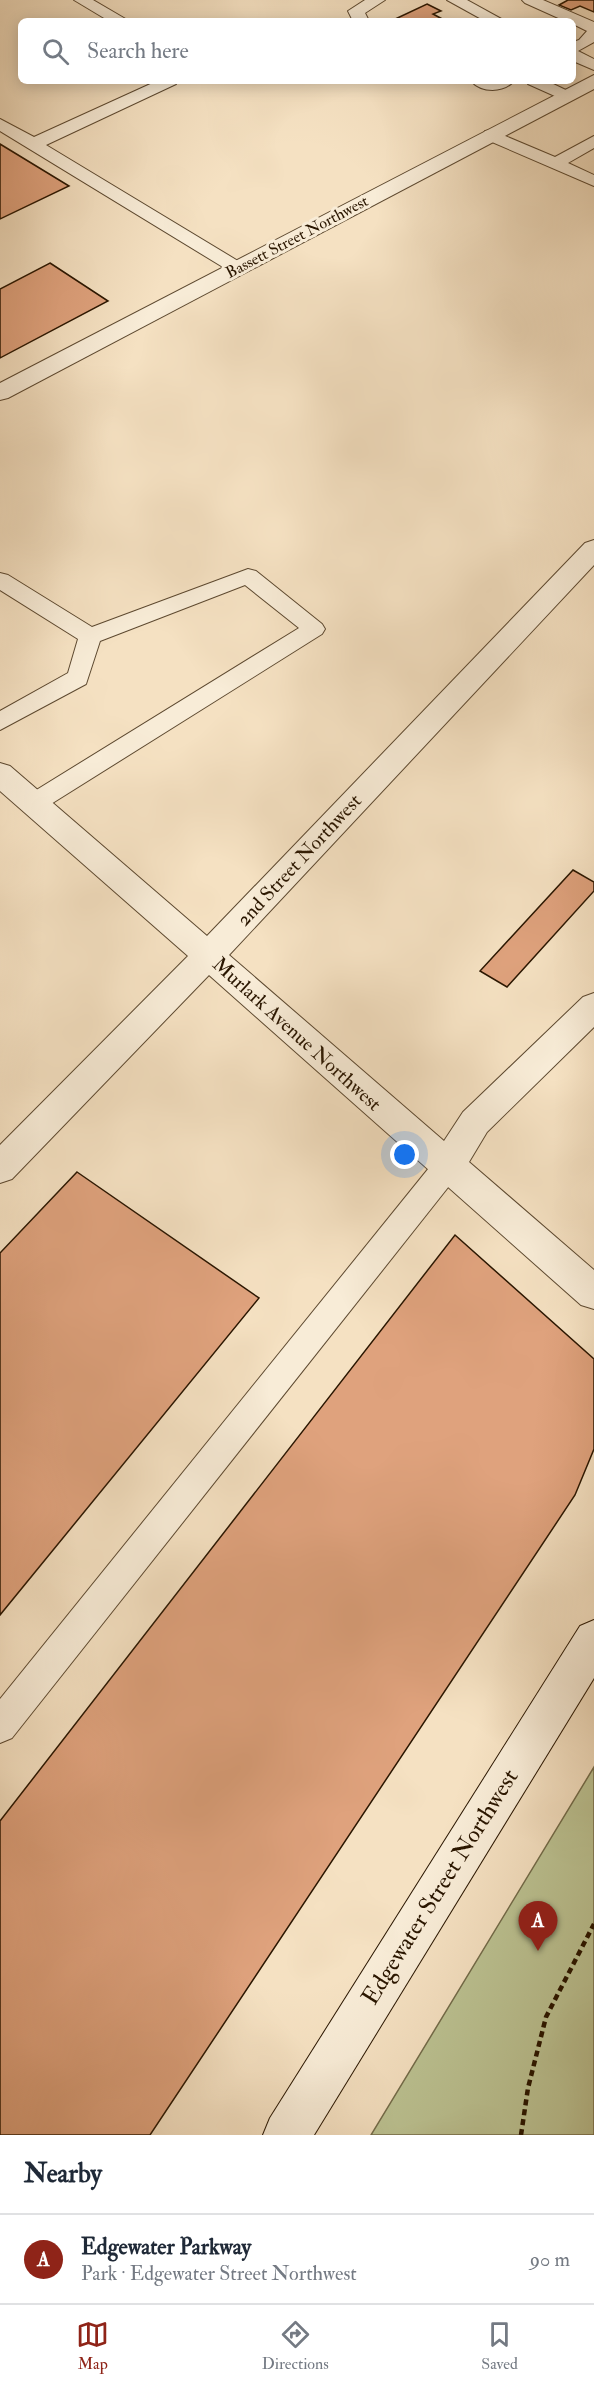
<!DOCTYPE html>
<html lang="en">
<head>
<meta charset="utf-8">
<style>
	:root { --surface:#fff; --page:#f6f6f7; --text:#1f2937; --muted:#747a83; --line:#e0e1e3; --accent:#8f2418 }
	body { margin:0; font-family:"IM FELL Double Pica",serif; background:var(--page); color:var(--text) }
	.you { position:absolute; left:405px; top:1155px; width:21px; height:21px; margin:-15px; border:4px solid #fff; border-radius:50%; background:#1a73e8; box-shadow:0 0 0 9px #1a73e833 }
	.badge { display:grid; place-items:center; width:39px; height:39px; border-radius:50%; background:var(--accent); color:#fff; font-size:20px; font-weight:700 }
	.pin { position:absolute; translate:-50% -50px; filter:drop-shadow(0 2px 3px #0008) }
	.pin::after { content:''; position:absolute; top:32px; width:21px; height:18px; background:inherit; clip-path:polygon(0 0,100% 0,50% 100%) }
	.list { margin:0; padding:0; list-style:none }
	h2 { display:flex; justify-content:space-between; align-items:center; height:78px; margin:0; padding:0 24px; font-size:26px }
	h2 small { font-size:20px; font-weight:400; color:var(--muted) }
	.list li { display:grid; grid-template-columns:39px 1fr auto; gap:18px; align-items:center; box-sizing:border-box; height:90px; padding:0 24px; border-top:2px solid var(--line) }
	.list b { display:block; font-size:22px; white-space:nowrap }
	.list p { margin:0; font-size:20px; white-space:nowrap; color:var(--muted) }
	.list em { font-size:20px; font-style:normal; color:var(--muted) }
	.icon { flex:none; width:33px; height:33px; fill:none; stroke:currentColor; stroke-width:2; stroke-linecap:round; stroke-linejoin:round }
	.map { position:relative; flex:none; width:594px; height:2135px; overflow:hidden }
	.search { position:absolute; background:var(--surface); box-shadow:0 3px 15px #0003; left:18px; right:18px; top:18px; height:66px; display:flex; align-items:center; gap:15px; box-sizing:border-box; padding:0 21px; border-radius:9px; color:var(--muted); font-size:22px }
	.sheet { height:168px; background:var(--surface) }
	nav { display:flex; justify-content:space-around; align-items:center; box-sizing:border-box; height:84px; border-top:2px solid var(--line); background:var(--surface); font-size:16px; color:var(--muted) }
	nav a { display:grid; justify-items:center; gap:3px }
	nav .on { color:var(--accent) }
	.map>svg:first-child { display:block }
</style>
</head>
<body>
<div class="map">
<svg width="594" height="2135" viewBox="0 0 594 2135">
	<rect width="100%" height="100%" fill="#f5e1c2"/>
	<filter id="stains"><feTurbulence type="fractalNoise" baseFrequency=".00333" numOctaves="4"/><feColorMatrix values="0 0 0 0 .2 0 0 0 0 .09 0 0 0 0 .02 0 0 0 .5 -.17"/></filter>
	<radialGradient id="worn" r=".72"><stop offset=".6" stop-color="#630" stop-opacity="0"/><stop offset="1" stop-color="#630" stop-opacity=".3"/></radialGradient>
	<polygon fill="#bcc393" stroke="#736c4a" stroke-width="1.5" points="594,1767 594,2135 371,2135"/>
	<g fill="#dfa27d" stroke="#2a1600" stroke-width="1.5">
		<polygon points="568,0 594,0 594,12 580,6 571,10 559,5"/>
		<polygon points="427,4 441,11 433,14 446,21 391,21"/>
		<polygon points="0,144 69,186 0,219"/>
		<polygon points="50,263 108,301 0,358 0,289"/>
		<polygon points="573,870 594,882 594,891 507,987 480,971"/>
		<polygon points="77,1172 259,1298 0,1615 0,1253"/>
		<polygon points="455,1235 594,1359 594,1449 575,1495 150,2135 0,2135 0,1821"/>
	</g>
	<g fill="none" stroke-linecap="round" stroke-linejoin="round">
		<defs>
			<g id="service">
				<polygon points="74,0 93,0 129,21 109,21"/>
				<polygon points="365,0 385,0 365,13 369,21 353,21 348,11"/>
				<polygon points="447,0 467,0 505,21 485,21"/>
				<polygon points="522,0 543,0 594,22 594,42 578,51 594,59 594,70 573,61 573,42 579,40 587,31 573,24 573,21 565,21 525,3"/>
				<polygon points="157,81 178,81 176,84 46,145 243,264 246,268 243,272 231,272 0,131 0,119 34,137"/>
				<path d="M471,81H514C503,93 482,93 471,81Z"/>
				<polygon points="526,81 547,81 572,93 574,96 566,101 528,84"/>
				<polygon points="491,130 555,157 594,136 594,148 568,163 594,175 594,186 485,139 483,135 485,131"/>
				<polygon points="248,569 256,571 322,624 325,629 322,634 43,809 34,812 25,809 22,803 25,797 299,628 245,585 100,641 86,684 0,730 0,711 68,673 78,639 0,590 0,573 8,575 92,627"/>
				<polygon points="447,1155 457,1158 461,1167 457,1176 12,1738 0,1743 0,1699 437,1158"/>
			</g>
			<g id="minor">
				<polygon points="594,75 594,89 8,398 0,400 0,383"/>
				<polygon points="594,540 594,565 229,955 444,1141 463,1112 583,997 594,993 594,1027 487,1132 469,1162 594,1270 594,1309 581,1305 209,975 12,1179 0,1183 0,1145 188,956 0,791 0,763 10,766 207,936 585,543"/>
			</g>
			<polygon id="secondary" points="594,1620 594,1678 314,2135 263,2135 270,2118 580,1626"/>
		</defs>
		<use href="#service" stroke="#5d4930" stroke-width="2"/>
		<use href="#minor" stroke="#5d4930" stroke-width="2"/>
		<use href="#secondary" stroke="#2a1600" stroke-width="2"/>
		<polyline stroke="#2a1600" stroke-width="4.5" stroke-dasharray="6 4" stroke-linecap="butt" points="521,2135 528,2088 546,2017 594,1924"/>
		<use href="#service" fill="#f8ecd7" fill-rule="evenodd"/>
		<use href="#minor" fill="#f8ecd7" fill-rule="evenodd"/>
		<use href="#secondary" fill="#f8ecd7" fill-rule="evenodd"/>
	</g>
	<g text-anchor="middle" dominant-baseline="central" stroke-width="6" stroke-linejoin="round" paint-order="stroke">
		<g font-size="16" fill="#2a1600" stroke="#f8ecd7">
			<text transform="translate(297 237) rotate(-28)">Bassett Street Northwest</text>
		</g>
		<g font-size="20" fill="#2a1600" stroke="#f8ecd7">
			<text transform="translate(299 860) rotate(-47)">2nd Street Northwest</text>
			<text transform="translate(297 1034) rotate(42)">Murlark Avenue Northwest</text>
		</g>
		<g font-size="24" fill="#2a1600" stroke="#f8ecd7">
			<text transform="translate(440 1887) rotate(-58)">Edgewater Street Northwest</text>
		</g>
	</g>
	<rect width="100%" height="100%" filter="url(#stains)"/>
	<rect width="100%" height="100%" fill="url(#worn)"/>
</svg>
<div class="you"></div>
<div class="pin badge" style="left:538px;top:1951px">A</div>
<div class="search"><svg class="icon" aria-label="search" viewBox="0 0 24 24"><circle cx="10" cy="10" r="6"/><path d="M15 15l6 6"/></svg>Search here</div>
</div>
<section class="sheet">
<h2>Nearby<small></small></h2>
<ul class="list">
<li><span class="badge">A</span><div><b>Edgewater Parkway</b><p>Park · Edgewater Street Northwest</p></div><em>90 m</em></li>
</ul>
</section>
<nav>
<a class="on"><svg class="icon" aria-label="map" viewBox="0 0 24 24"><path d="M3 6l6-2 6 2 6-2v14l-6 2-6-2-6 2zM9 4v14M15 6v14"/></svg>Map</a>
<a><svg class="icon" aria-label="directions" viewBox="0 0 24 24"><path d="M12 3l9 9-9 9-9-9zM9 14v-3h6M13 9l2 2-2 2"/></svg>Directions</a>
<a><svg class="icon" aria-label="saved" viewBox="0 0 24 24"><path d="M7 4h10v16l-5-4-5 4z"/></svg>Saved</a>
</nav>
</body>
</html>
